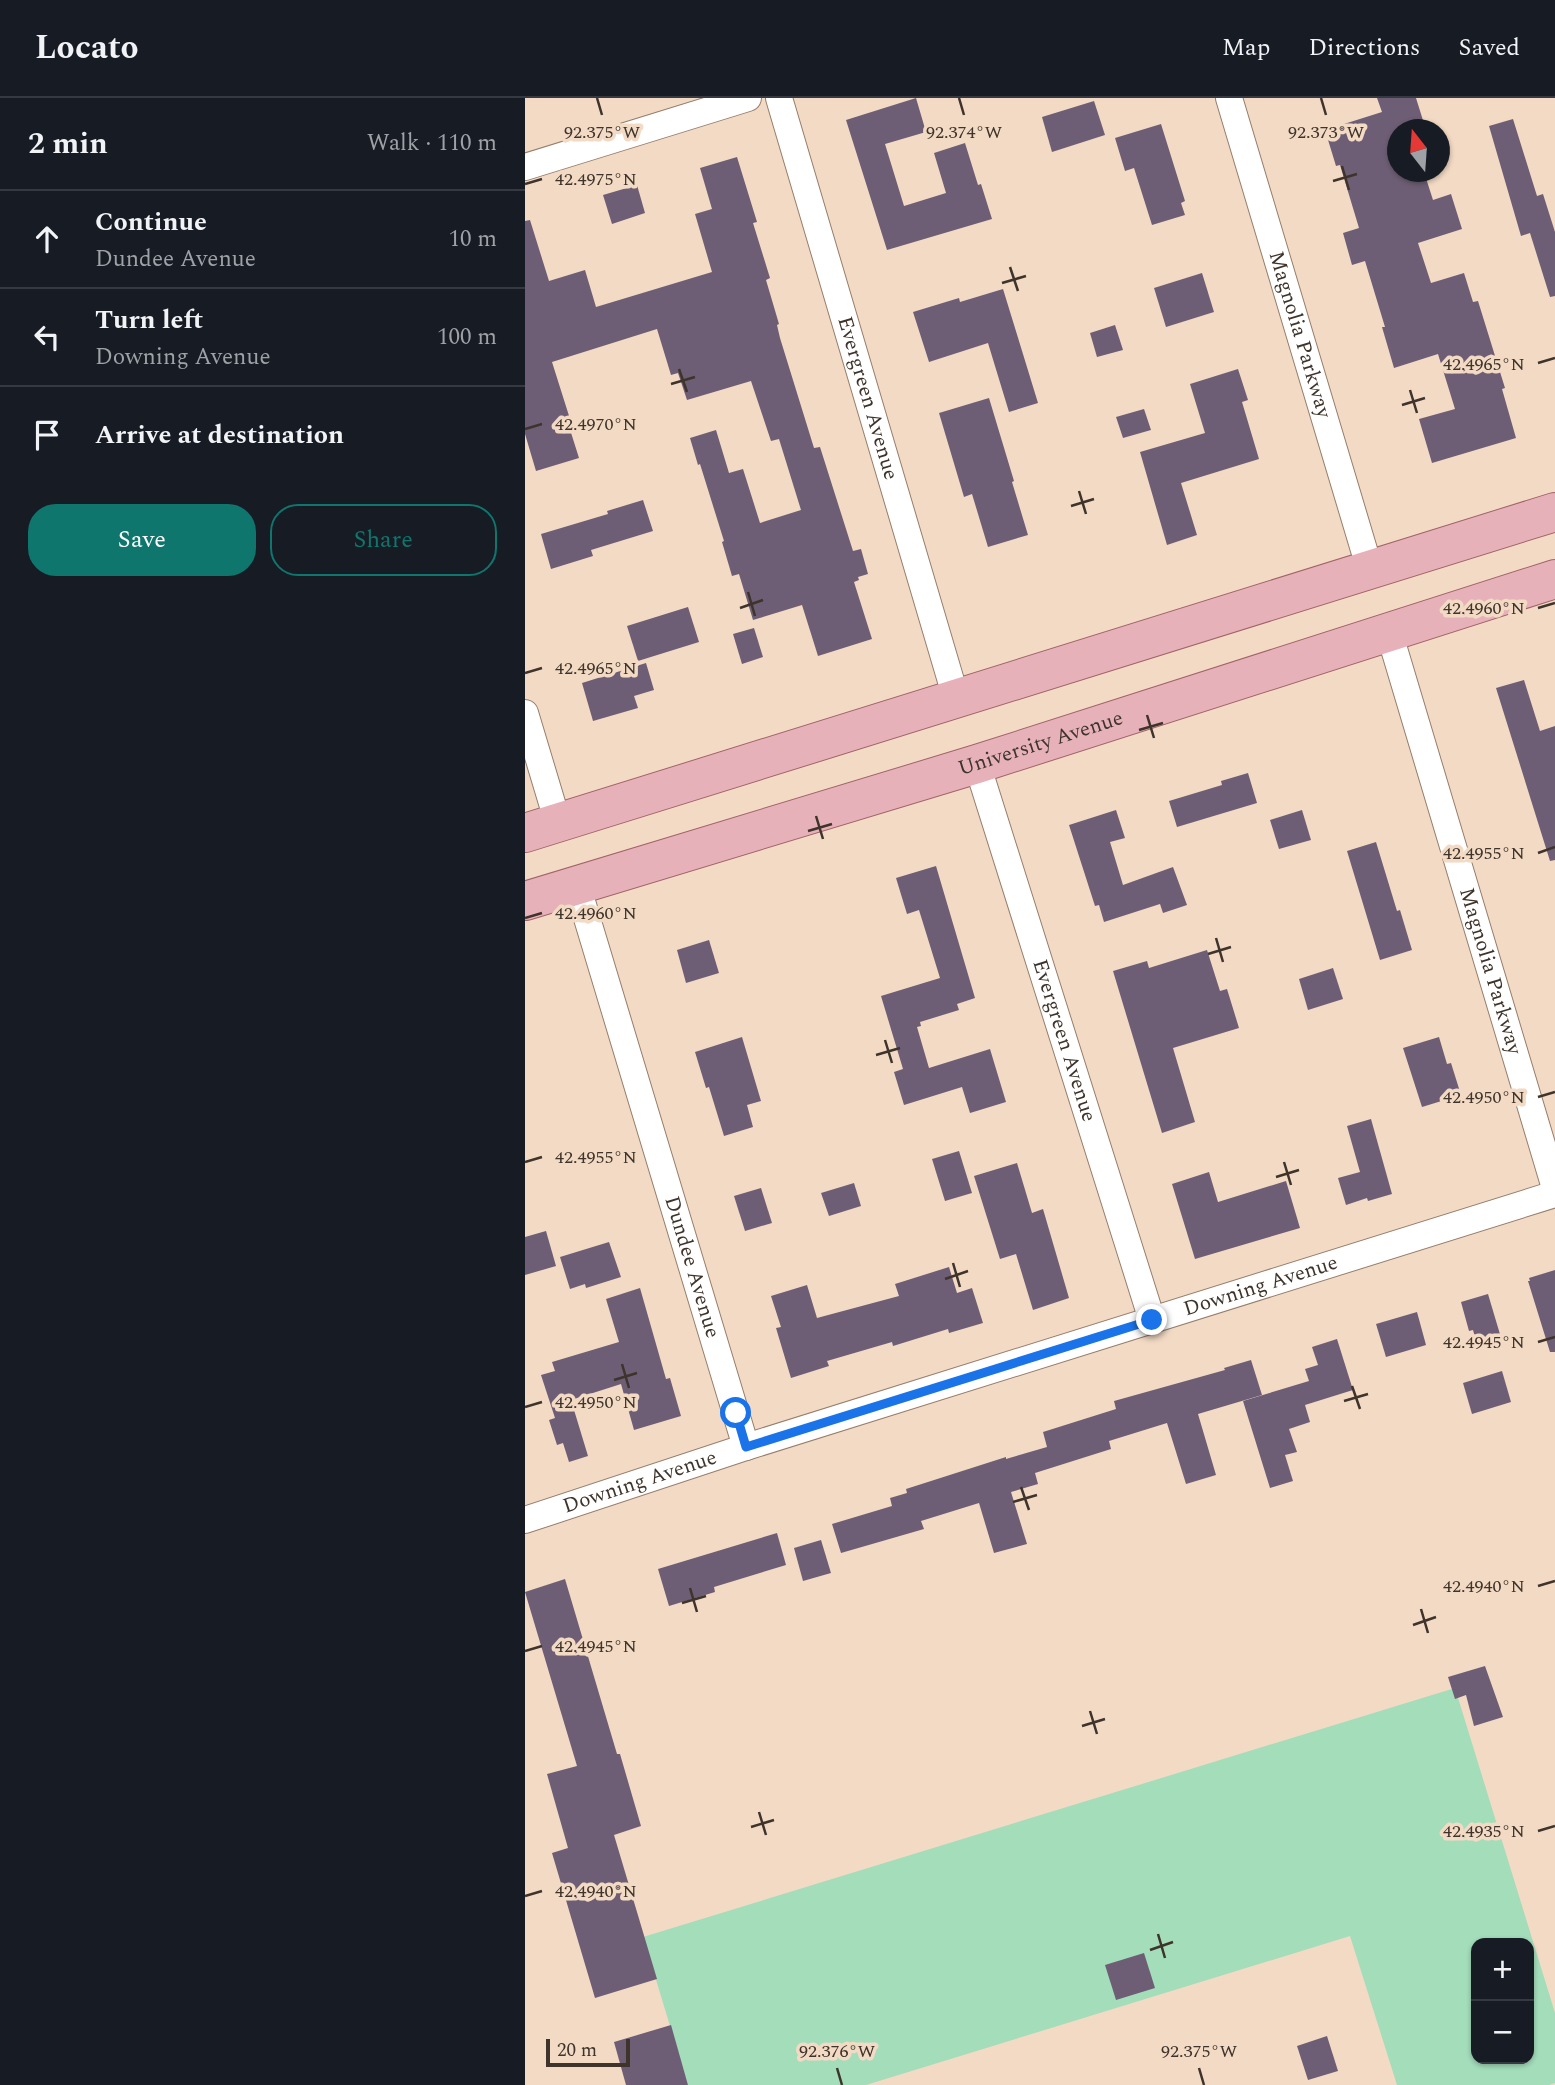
<!DOCTYPE html>
<html lang="en">
<head>
<meta charset="utf-8">
<style>
	:root { --surface:#171b24; --page:#242831; --text:#f1f3f6; --muted:#9ea1a6; --line:#363941; --accent:#0f766e }
	body { margin:0; font-family:Spectral,serif; background:var(--page); color:var(--text) }
	.controls { position:absolute; right:21px; bottom:21px; display:grid; overflow:hidden; border-radius:14px; box-shadow:0 2px 5px #0004 }
	.controls button { width:63px; height:63px; display:grid; place-items:center; padding:0; border:0; border-bottom:2px solid var(--line); background:var(--surface); color:var(--text); font:35px sans-serif }
	.compass { position:absolute; left:862px; top:21px; width:63px; height:63px; border-radius:50%; background:var(--surface); box-shadow:0 2px 5px #0004; rotate:343deg }
	.scale { position:absolute; left:21px; bottom:18px; width:84px; box-sizing:border-box; padding-left:7px; border:4px solid #3e342b; border-top:0; font-size:19px; line-height:24px; white-space:nowrap; color:#3e342b; -webkit-text-stroke:5px #f3dac4; paint-order:stroke }
	.stop { position:absolute; width:21px; height:21px; margin:-16px; border:5px solid #1a73e8; border-radius:50%; background:#fff }
	.stop.end { background:#1a73e8; border-color:#fff; box-shadow:0 2px 7px #0008 }
	.list { margin:0; padding:0; list-style:none }
	h2 { display:flex; justify-content:space-between; align-items:center; height:91px; margin:0; padding:0 28px; font-size:30px }
	h2 small { font-size:23px; font-weight:400; color:var(--muted) }
	.list li { display:grid; grid-template-columns:46px 1fr auto; gap:21px; align-items:center; box-sizing:border-box; height:98px; padding:0 28px; border-top:2px solid var(--line) }
	.list b { display:block; font-size:26px; white-space:nowrap }
	.list p { margin:0; font-size:23px; white-space:nowrap; color:var(--muted) }
	.list em { font-size:23px; font-style:normal; color:var(--muted) }
	.actions { display:flex; gap:14px; padding:21px 28px }
	.actions a { flex:1; padding:16px 0; border:2px solid var(--accent); border-radius:28px; text-align:center; font-size:24px; color:var(--accent) }
	.actions .main { background:var(--accent); color:#fff }
	.icon { flex:none; width:38px; height:38px; fill:none; stroke:currentColor; stroke-width:2; stroke-linecap:round; stroke-linejoin:round }
	.map { position:relative; flex:none; width:1030px; height:1987px; overflow:hidden }
	header { display:flex; align-items:center; gap:42px; box-sizing:border-box; height:98px; padding:0 35px; background:var(--surface); border-bottom:2px solid var(--line) }
	header strong { font-size:33px }
	nav { display:flex; gap:38px; margin-inline-start:auto; font-size:24px }
	main { display:flex }
	aside { flex:1; background:var(--surface) }
	.map>svg:first-child { display:block }
</style>
</head>
<body>
<header>
<strong>Locato</strong>
<nav><a>Map</a><a>Directions</a><a>Saved</a></nav>
</header>
<main>
<aside>
<h2>2 min<small>Walk · 110 m</small></h2>
<ul class="list">
<li><svg class="icon" aria-label="ahead" viewBox="0 0 24 24"><path d="M12 20V5M6 11l6-6 6 6"/></svg><div><b>Continue</b><p>Dundee Avenue</p></div><em>10 m</em></li>
<li><svg class="icon" aria-label="left" viewBox="0 0 24 24"><path d="M17 20v-9H6M10 6l-5 5 5 5"/></svg><div><b>Turn left</b><p>Downing Avenue</p></div><em>100 m</em></li>
<li><svg class="icon" aria-label="arrive" viewBox="0 0 24 24"><path d="M6 21V4h12l-3 4 3 4H6"/></svg><div><b>Arrive at destination</b></div></li>
</ul>
<div class="actions"><a class="main">Save</a><a>Share</a></div>
</aside>
<div class="map">
<svg width="1030" height="1987" viewBox="0 0 1030 1987">
	<rect width="100%" height="100%" fill="#f3dac4"/>
	<path fill="#a3ddba" fill-rule="evenodd" d="M930,1590L1030,1915V1985L1024,1987H872L825,1838L341,1987H163L118,1839ZM951,1845H1004V1961H951Z"/>
	<g fill="#6e5e75">
		<polygon points="391,0 401,34 360,46 379,108 421,95 409,55 440,45 453,87 456,86 467,121 362,152 321,22"/>
		<polygon points="852,0 891,0 901,32 872,32 872,74 899,74 908,102 926,96 937,131 893,145 906,185 939,175 948,204 953,203 980,290 977,291 991,340 907,365 894,321 930,311 913,256 869,270 857,229 860,229 840,163 827,167 818,135 834,130 815,67 811,68 800,32 857,14"/>
		<polygon points="569,3 580,37 527,54 517,19"/>
		<polygon points="988,21 1012,98 1018,96 1030,134 1030,198 1025,199 1005,135 996,138 964,28"/>
		<polygon points="636,26 660,103 656,105 660,117 627,127 609,70 600,73 590,40"/>
		<polygon points="212,59 232,124 228,125 245,180 241,182 254,226 252,227 255,240 289,350 295,349 328,453 336,451 343,476 333,479 334,482 329,484 347,541 293,558 277,507 228,522 214,476 207,478 197,444 199,443 175,366 173,367 165,340 191,332 204,375 218,371 235,425 276,412 254,341 246,343 226,283 162,302 153,275 146,277 132,231 27,264 45,321 42,322 54,360 11,373 0,336 0,123 5,122 24,183 60,172 71,209 187,174 170,116 187,111 175,70"/>
		<polygon points="112,87 120,115 87,126 78,97"/>
		<polygon points="677,175 689,214 641,229 629,190"/>
		<polygon points="478,191 513,305 484,314 463,245 404,264 388,214 434,200 435,204"/>
		<polygon points="590,227 598,252 572,259 565,235"/>
		<polygon points="713,271 723,302 717,304 734,361 656,385 672,437 642,447 615,354 680,335 665,286"/>
		<polygon points="464,300 489,383 487,384 503,437 463,449 447,396 439,399 414,315"/>
		<polygon points="619,311 626,332 598,340 591,319"/>
		<polygon points="118,402 128,433 66,452 68,458 26,471 16,436 83,416 82,413"/>
		<polygon points="163,509 174,544 113,563 102,528"/>
		<polygon points="229,530 238,559 217,566 208,536"/>
		<polygon points="121,565 129,592 109,598 113,610 68,623 57,585"/>
		<polygon points="999,582 1015,633 1030,628 1030,762 1025,763 971,590"/>
		<polygon points="723,675 732,705 652,729 644,703 697,687 696,683"/>
		<polygon points="591,712 600,740 585,744 598,787 648,769 662,807 638,815 635,806 579,824 574,807 570,808 544,727"/>
		<polygon points="777,712 786,742 754,751 745,722"/>
		<polygon points="851,744 872,813 875,812 887,852 855,862 822,753"/>
		<polygon points="411,768 450,900 432,906 434,912 395,924 396,928 392,929 404,970 465,951 481,1004 445,1015 437,989 379,1007 369,974 378,971 356,898 415,880 394,812 382,816 371,780"/>
		<polygon points="184,842 194,875 161,885 152,852"/>
		<polygon points="682,852 695,893 702,891 714,930 648,950 670,1024 637,1035 588,873 622,863 624,870"/>
		<polygon points="808,870 818,901 783,912 774,881"/>
		<polygon points="217,939 236,1003 222,1007 228,1029 199,1038 184,989 181,990 170,954"/>
		<polygon points="914,939 922,966 926,965 936,997 897,1009 878,950"/>
		<polygon points="846,1021 867,1096 843,1103 842,1100 821,1107 813,1080 835,1074 822,1028"/>
		<polygon points="434,1053 447,1095 420,1103 407,1061"/>
		<polygon points="492,1065 507,1115 518,1111 544,1200 508,1212 491,1156 475,1161 449,1078"/>
		<polygon points="684,1074 693,1104 761,1083 775,1130 670,1161 647,1086"/>
		<polygon points="329,1085 336,1108 304,1118 296,1095"/>
		<polygon points="236,1090 247,1125 220,1133 209,1098"/>
		<polygon points="21,1133 31,1168 0,1177 0,1139"/>
		<polygon points="84,1144 96,1179 61,1190 60,1186 45,1191 35,1159"/>
		<polygon points="424,1169 432,1195 447,1190 458,1225 424,1235 423,1231 368,1248 367,1244 302,1263 304,1268 266,1280 251,1230 256,1229 246,1198 282,1187 292,1220 374,1198 370,1186"/>
		<polygon points="1030,1172 1030,1254 1025,1254 1003,1183 1005,1183 1004,1180"/>
		<polygon points="115,1190 141,1281 145,1280 156,1318 109,1332 96,1286 46,1302 63,1358 44,1364 38,1345 32,1347 24,1322 30,1320 16,1277 30,1273 27,1264 94,1244 81,1201"/>
		<polygon points="963,1196 977,1243 953,1250 948,1232 944,1233 936,1204"/>
		<polygon points="892,1214 901,1247 861,1259 851,1226"/>
		<polygon points="812,1241 828,1292 780,1307 785,1324 764,1331 772,1354 760,1357 768,1383 745,1390 718,1303 784,1283 780,1271 793,1267 787,1249"/>
		<polygon points="726,1262 737,1297 673,1316 691,1377 661,1386 642,1325 584,1343 586,1351 510,1375 513,1386 486,1394 502,1446 469,1455 454,1405 396,1423 399,1431 316,1455 307,1426 367,1408 365,1400 382,1395 381,1391 481,1359 481,1361 522,1349 518,1334 591,1311 589,1303 700,1272 699,1270"/>
		<polygon points="977,1273 986,1304 947,1316 938,1285"/>
		<polygon points="252,1435 261,1467 189,1489 190,1494 144,1508 133,1471"/>
		<polygon points="296,1442 306,1475 278,1483 269,1450"/>
		<polygon points="40,1481 92,1656 95,1656 116,1728 89,1737 132,1881 70,1900 27,1755 43,1750 22,1676 52,1668 0,1494"/>
		<polygon points="960,1568 978,1619 949,1628 941,1597 930,1601 923,1579"/>
		<polygon points="619,1855 630,1890 591,1902 580,1867"/>
		<polygon points="146,1927 163,1987 101,1987 89,1944"/>
		<polygon points="802,1938 813,1973 783,1982 772,1948"/>
	</g>
	<g fill="none" stroke-linecap="round" stroke-linejoin="round">
		<defs>
			<g id="street">
				<path id="s1" d="M254,0L431,600"/>
				<path id="s2" d="M704,0L845,472"/>
				<polyline points="0,69 223,0"/>
				<path id="s3" d="M864,534L1030,1090"/>
				<polyline points="0,615 33,725"/>
				<path id="s4" d="M452,666L627,1222"/>
				<path id="s5" d="M52,787L221,1349"/>
				<path id="s6" d="M0,1422L221,1349L1030,1096"/>
			</g>
			<g id="primary">
				<polyline points="0,735 1030,414"/>
				<path id="s7" d="M0,803L452,666L1030,481"/>
			</g>
		</defs>
		<use href="#street" stroke="#957e6b" stroke-width="28"/>
		<use href="#primary" stroke="#a16369" stroke-width="40"/>
		<use href="#street" stroke="#fff" stroke-width="26"/>
		<use href="#primary" stroke="#e7b1b9" stroke-width="38"/>
	</g>
	<g fill="none" stroke-linecap="round" stroke-linejoin="round">
		<polyline stroke="#1a73e8" stroke-width="9" points="211,1315 221,1349 627,1222"/>
	</g>
	<path fill="none" stroke="#3e342b" stroke-width="2.5" d="M72,0L77,17M434,0L439,17M796,0L801,17M817,68L824,92M808,83L832,76M0,86L17,81M485,169L493,193M477,185L501,178M1013,265L1030,260M154,271L162,294M146,286L170,279M885,292L892,315M877,307L900,300M0,331L17,326M554,393L561,416M546,408L569,401M223,494L230,518M215,510L238,502M1013,510L1030,505M0,575L17,570M622,617L629,640M614,632L638,625M291,718L298,741M283,733L307,726M1013,755L1030,749M0,820L17,815M691,840L698,864M683,856L706,849M360,942L367,965M351,957L375,950M1013,999L1030,994M0,1064L17,1059M759,1064L766,1087M751,1079L774,1072M428,1165L435,1189M420,1181L443,1173M1013,1244L1030,1239M97,1266L104,1290M89,1282L112,1275M827,1288L835,1311M819,1303L843,1296M0,1309L17,1304M496,1389L504,1412M488,1404L512,1397M1013,1488L1030,1483M165,1490L172,1514M157,1505L181,1498M896,1511L903,1535M888,1527L911,1519M0,1553L17,1548M565,1613L572,1636M557,1628L580,1621M234,1714L241,1737M226,1729L249,1722M1013,1733L1030,1728M0,1798L17,1793M633,1836L640,1860M625,1852L648,1844M312,1970L317,1987M674,1970L679,1987"/>
	<g text-anchor="middle" dominant-baseline="central" stroke-width="7" stroke-linejoin="round" paint-order="stroke">
		<g font-size="21" fill="#3e342b" stroke="#f3dac4">
			<text stroke="none"><textPath href="#s2" startOffset="247">Magnolia Parkway</textPath></text>
			<text stroke="none"><textPath href="#s1" startOffset="313">Evergreen Avenue</textPath></text>
			<text stroke="none"><textPath href="#s7" startOffset="539">University Avenue</textPath></text>
			<text stroke="none"><textPath href="#s3" startOffset="354">Magnolia Parkway</textPath></text>
			<text stroke="none"><textPath href="#s4" startOffset="290">Evergreen Avenue</textPath></text>
			<text stroke="none"><textPath href="#s5" startOffset="399">Dundee Avenue</textPath></text>
			<text stroke="none"><textPath href="#s6" startOffset="772">Downing Avenue</textPath></text>
			<text stroke="none"><textPath href="#s6" startOffset="121">Downing Avenue</textPath></text>
		</g>
	</g>
	<g font-size="18" text-anchor="middle" fill="#3e342b" stroke="#f3dac4" stroke-width="7" stroke-linejoin="round" paint-order="stroke">
		<text x="77" y="40">92.375°W</text>
		<text x="801" y="40">92.373°W</text>
		<text x="439" y="40">92.374°W</text>
		<text x="71" y="87">42.4975°N</text>
		<text x="959" y="272">42.4965°N</text>
		<text x="71" y="332">42.4970°N</text>
		<text x="959" y="516">42.4960°N</text>
		<text x="71" y="576">42.4965°N</text>
		<text x="959" y="761">42.4955°N</text>
		<text x="71" y="821">42.4960°N</text>
		<text x="959" y="1005">42.4950°N</text>
		<text x="71" y="1065">42.4955°N</text>
		<text x="959" y="1250">42.4945°N</text>
		<text x="71" y="1310">42.4950°N</text>
		<text x="959" y="1494">42.4940°N</text>
		<text x="71" y="1554">42.4945°N</text>
		<text x="959" y="1739">42.4935°N</text>
		<text x="71" y="1799">42.4940°N</text>
		<text x="312" y="1959">92.376°W</text>
		<text x="674" y="1959">92.375°W</text>
	</g>
</svg>
<div class="controls">
<button>+</button>
<button>−</button>
</div>
<svg class="compass" viewBox="-18 -18 36 36"><path d="M0-13l5 13h-10z" fill="#e53935"/><path d="M0 13l5-13h-10z" fill="#9ea1a6"/></svg>
<div class="scale">20 m</div>
<div class="stop" style="left:211px;top:1315px"></div>
<div class="stop end" style="left:627px;top:1222px"></div>
</div>
</main>
</body>
</html>
